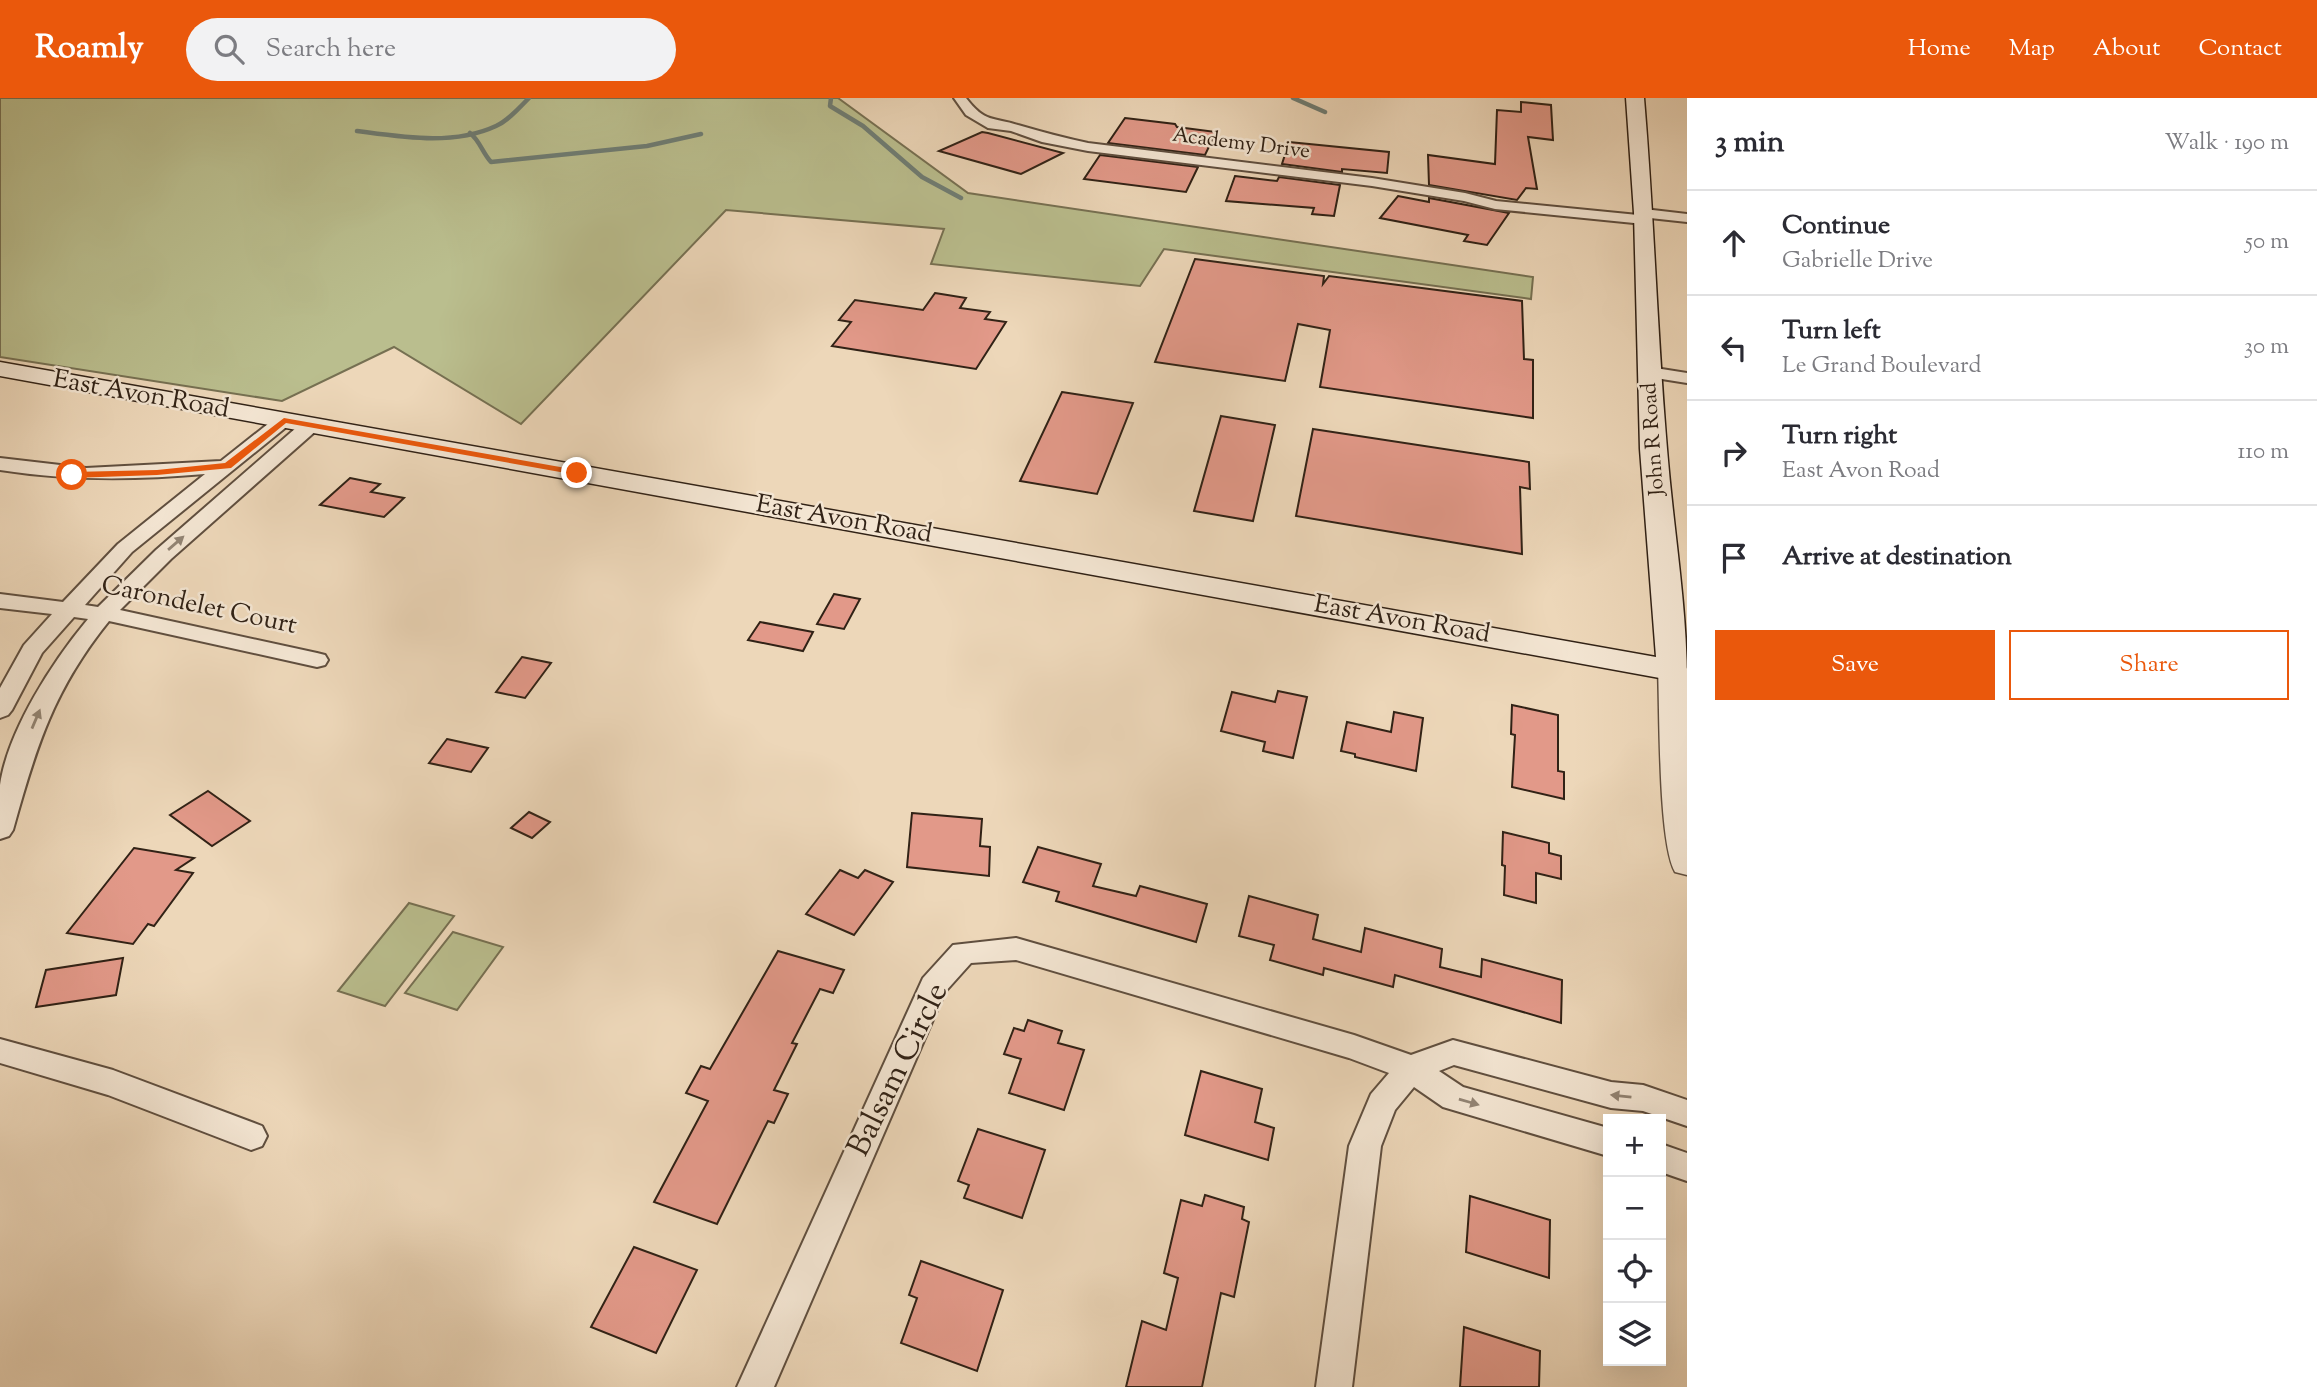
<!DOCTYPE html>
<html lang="en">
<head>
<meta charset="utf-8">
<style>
	:root { --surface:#fff; --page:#f2f2f3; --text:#2b2b33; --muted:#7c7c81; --line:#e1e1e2; --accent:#ea580c }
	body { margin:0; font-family:"Sorts Mill Goudy",serif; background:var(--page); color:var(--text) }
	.controls { position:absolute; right:21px; bottom:21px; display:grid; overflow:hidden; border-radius:0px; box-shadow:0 7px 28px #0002 }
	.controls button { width:63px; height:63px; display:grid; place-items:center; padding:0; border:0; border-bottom:2px solid var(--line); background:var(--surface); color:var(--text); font:35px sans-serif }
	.stop { position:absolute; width:21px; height:21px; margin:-16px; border:5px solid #ea580c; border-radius:50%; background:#fff }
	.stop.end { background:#ea580c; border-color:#fff; box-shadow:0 2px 7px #0008 }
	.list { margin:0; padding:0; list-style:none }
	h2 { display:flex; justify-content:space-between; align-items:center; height:91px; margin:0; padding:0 28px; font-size:30px }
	h2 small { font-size:23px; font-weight:400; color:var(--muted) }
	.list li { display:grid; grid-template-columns:46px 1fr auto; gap:21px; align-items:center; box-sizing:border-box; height:105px; padding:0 28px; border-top:2px solid var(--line) }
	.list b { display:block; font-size:26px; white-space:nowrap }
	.list p { margin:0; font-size:23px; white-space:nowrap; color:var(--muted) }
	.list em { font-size:23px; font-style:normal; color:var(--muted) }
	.actions { display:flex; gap:14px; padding:21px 28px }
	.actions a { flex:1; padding:16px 0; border:2px solid var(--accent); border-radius:0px; text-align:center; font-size:24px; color:var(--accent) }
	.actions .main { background:var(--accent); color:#fff }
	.icon { flex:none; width:38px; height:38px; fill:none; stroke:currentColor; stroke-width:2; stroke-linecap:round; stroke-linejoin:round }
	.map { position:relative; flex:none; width:1687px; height:1289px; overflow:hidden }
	header { display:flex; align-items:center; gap:42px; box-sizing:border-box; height:98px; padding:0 35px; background:var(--accent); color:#fff }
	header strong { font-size:33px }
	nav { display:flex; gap:38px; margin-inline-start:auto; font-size:24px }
	.search { width:490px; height:63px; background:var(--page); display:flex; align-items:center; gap:18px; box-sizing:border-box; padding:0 24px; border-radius:38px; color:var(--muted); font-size:26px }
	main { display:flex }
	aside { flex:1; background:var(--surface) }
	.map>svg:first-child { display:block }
</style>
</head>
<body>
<header>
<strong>Roamly</strong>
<div class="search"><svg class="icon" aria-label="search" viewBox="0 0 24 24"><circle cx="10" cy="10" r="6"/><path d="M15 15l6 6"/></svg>Search here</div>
<nav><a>Home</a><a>Map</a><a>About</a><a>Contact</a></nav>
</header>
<main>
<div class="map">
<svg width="1687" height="1289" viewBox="0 0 1687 1289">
	<rect width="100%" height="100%" fill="#edd7b9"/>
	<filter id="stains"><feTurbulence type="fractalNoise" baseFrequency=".00286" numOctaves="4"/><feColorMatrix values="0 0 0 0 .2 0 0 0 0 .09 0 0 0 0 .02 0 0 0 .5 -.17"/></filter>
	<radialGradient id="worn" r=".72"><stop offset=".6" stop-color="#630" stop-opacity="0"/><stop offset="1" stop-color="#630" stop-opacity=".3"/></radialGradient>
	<g fill="#babe8e" stroke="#767052" stroke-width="2">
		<polygon points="0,0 838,0 968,95 1533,179 1531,201 1164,151 1140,188 931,166 944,131 726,112 521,326 394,249 282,303 0,259"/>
		<polygon points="409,805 454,818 385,908 338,893"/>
		<polygon points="453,834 503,849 457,912 405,895"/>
	</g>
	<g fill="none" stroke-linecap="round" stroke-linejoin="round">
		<g stroke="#6f7d74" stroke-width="4.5">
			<polyline points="831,0 830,8 863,28 922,79 961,100"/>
			<polyline points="1293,0 1325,14"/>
			<path d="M357,33C402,39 453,48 496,28C509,22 519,10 529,0"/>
			<path d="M470,35C480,43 482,54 491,64L647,48L701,36"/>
		</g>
	</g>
	<g fill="#e29989" stroke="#312216" stroke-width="2">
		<polygon points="1521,4 1551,7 1553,42 1528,39 1537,91 1526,90 1517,102 1429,87 1428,57 1495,66 1497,12 1521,14"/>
		<polygon points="1125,20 1175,26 1177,29 1216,34 1205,57 1108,45"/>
		<polygon points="982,34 988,35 1063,55 1021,76 939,53"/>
		<polygon points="1289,44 1389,54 1387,75 1342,71 1342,74 1282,66"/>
		<polygon points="1100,57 1198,69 1186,94 1084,81"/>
		<polygon points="1235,78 1277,83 1279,79 1340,87 1334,118 1312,116 1314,110 1226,103"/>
		<polygon points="1398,98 1429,104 1429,100 1509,115 1487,147 1464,143 1468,137 1380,120"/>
		<polygon points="1195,161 1324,178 1323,186 1329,178 1522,203 1524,261 1533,262 1533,320 1320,289 1330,232 1298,226 1285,283 1155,264"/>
		<polygon points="935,195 966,200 960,210 990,214 985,221 1006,224 976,271 832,248 851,224 839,222 855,202 923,212"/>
		<polygon points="1062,294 1133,305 1097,396 1020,383"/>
		<polygon points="1221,318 1275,327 1253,423 1194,413"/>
		<polygon points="1313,331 1529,364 1530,391 1520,389 1522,456 1296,418"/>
		<polygon points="350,380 380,386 371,394 404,400 384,419 320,407"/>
		<polygon points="834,496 860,501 844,531 817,526"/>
		<polygon points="760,524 813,534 803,553 748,542"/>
		<polygon points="522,559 551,565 525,600 496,594"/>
		<polygon points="1278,593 1307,599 1293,660 1263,653 1265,644 1221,633 1232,594 1275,604"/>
		<polygon points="1512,607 1558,617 1558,673 1564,674 1564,701 1512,689 1515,637 1511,636"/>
		<polygon points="1394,614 1423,620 1416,673 1355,659 1355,656 1341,653 1347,624 1391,634"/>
		<polygon points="447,641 488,650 471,674 429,665"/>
		<polygon points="208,693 250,723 212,748 170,717"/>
		<polygon points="529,714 550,724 532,740 511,730"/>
		<polygon points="912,715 982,721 980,748 990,749 989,778 907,769"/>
		<polygon points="1503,734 1549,745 1549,755 1561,758 1561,781 1536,775 1536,805 1504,797 1505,768 1502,767"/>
		<polygon points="1038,749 1101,766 1093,788 1136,798 1140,788 1207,806 1196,844 1056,803 1059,794 1023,784"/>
		<polygon points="134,750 194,760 176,772 193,775 154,828 148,826 133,846 67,835"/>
		<polygon points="840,772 858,780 865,772 893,784 854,837 806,816"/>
		<polygon points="1249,798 1318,817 1313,841 1361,854 1365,830 1442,851 1440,869 1481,879 1482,861 1562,882 1561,925 1395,877 1393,889 1324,870 1323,877 1270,862 1274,847 1239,838"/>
		<polygon points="778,853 844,872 833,895 820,891 792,945 797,946 774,992 788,996 774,1025 768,1023 717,1126 654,1104 708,1003 686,995 701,968 710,971"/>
		<polygon points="123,860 116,897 36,909 46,872"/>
		<polygon points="1028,922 1062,933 1058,945 1084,952 1064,1012 1009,995 1021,961 1004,956 1014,930 1024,933"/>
		<polygon points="1201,973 1262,991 1255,1024 1274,1030 1268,1062 1185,1037"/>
		<polygon points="978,1031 1045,1052 1022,1120 964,1100 969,1087 958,1083"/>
		<polygon points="1205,1097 1244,1109 1242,1121 1249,1124 1234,1199 1221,1195 1202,1289 1126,1289 1142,1223 1166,1232 1178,1180 1164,1175 1181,1102 1202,1108"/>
		<polygon points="1470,1098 1550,1122 1549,1180 1466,1154"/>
		<polygon points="634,1149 697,1172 656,1255 591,1229"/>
		<polygon points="921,1163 1003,1192 977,1273 901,1245 917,1200 909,1197"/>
		<polygon points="1464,1229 1540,1253 1539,1289 1460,1289"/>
	</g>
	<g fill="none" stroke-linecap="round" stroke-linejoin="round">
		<defs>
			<g id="minor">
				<path d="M954,0H966C985,25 993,19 1018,27C1042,34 1064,40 1088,45L1372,80L1465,95L1496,103L1638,117L1639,112L1644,111L1687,116V124L1650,120L1649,125L1644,126L1495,111L1464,103L1372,88L1088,53L1042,44L1011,33L988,30L966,17Z"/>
				<polygon points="1649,269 1687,275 1687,285 1643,278 1640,274 1643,270"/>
				<path d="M284,317L290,318L293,322L290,326L132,454L85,507L98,509L156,452L304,323L311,321L320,327L318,331L171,461L120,512L317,555L325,557L328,562L325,567L317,569L109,523C54,591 36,649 13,732L9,738L0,741C0,724 0,704 0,687C8,632 53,563 88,521L74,519L42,555L12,612L8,617L0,620V590L24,547L52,516L0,510V496L63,504L118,446L205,376C136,382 69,383 0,372V360L86,370L221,363L278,318Z"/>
				<polygon points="1016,840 1354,937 1411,957 1453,942 1611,984 1643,987 1687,1002 1687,1028 1643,1013 1611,1010 1454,967 1439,973 1463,989 1608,1030 1608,1058 1443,1009 1414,989 1395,1012 1381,1048 1352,1289 1316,1289 1349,1048 1371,996 1389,975 1349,960 1016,862 971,865 945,894 774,1289 737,1289 923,880 953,847"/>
				<polygon points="0,941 113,972 262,1028 267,1038 262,1048 251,1052 108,997 0,965"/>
				<polygon points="1661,1046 1687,1055 1687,1083 1661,1074"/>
			</g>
			<path id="tertiary" d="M1673,563L1684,566L1687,571V777L1675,774C1658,744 1660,613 1658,572L1662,566Z"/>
			<path id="secondary" d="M1626,0H1644C1654,117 1657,234 1667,351C1673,429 1687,507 1687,585L0,278V264L1656,559L1640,351L1634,115Z"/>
		</defs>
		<use href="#minor" stroke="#604f3f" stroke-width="4"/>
		<use href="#tertiary" stroke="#604f3f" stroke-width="3"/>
		<use href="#secondary" stroke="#312216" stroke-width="3"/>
		<use href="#minor" fill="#f3e5d2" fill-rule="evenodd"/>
		<use href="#tertiary" fill="#f3e5d2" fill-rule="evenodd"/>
		<use href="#secondary" fill="#f3e5d2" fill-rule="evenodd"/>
	</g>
	<defs><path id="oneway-solid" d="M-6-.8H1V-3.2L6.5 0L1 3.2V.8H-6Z" transform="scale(1.75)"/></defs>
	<g fill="#928474">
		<use href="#oneway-solid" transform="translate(176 445) rotate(-41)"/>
		<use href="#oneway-solid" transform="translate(36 621) rotate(-67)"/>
		<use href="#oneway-solid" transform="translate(1621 998) rotate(-174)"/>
		<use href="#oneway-solid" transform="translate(1469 1004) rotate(16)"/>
	</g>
	<polygon fill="#ea580c" points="284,320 577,372 582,375 577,377 286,325 231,370 157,377 72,380 68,377 72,374 157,372 225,365"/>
	<g text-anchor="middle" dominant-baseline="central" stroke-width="5" stroke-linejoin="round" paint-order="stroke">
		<g font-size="21" fill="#312216" stroke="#f3e5d2">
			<text transform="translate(1241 46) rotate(7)">Academy Drive</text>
			<text transform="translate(1654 341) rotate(-94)">John R Road</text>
		</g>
		<g font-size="26" fill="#312216" stroke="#f3e5d2">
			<text transform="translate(141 297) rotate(10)">East Avon Road</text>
			<text transform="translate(844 422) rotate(10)">East Avon Road</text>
			<text transform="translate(199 508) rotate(12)">Carondelet Court</text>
			<text transform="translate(1402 522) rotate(10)">East Avon Road</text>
		</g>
		<g font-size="32" fill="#312216" stroke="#f3e5d2">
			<text transform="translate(899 972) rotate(-64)">Balsam Circle</text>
		</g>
	</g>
	<rect width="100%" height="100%" filter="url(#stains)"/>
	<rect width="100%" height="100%" fill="url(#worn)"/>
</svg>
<div class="controls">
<button>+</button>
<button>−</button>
<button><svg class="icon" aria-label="locate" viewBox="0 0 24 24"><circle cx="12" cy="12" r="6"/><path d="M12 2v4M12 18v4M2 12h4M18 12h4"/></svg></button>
<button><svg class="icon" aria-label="layers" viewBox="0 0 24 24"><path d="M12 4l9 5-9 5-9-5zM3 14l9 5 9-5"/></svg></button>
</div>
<div class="stop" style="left:72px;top:377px"></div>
<div class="stop end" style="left:577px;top:375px"></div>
</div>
<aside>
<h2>3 min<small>Walk · 190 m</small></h2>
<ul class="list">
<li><svg class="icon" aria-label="ahead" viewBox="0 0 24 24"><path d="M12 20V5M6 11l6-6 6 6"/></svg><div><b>Continue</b><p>Gabrielle Drive</p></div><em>50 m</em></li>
<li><svg class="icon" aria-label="left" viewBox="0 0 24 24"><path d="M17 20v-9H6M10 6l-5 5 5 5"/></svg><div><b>Turn left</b><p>Le Grand Boulevard</p></div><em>30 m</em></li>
<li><svg class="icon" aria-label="right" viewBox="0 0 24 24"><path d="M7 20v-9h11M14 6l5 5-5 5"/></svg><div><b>Turn right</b><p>East Avon Road</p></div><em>110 m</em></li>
<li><svg class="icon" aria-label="arrive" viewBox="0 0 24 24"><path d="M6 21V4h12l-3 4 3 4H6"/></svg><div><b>Arrive at destination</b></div></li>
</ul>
<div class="actions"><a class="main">Save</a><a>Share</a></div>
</aside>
</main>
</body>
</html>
